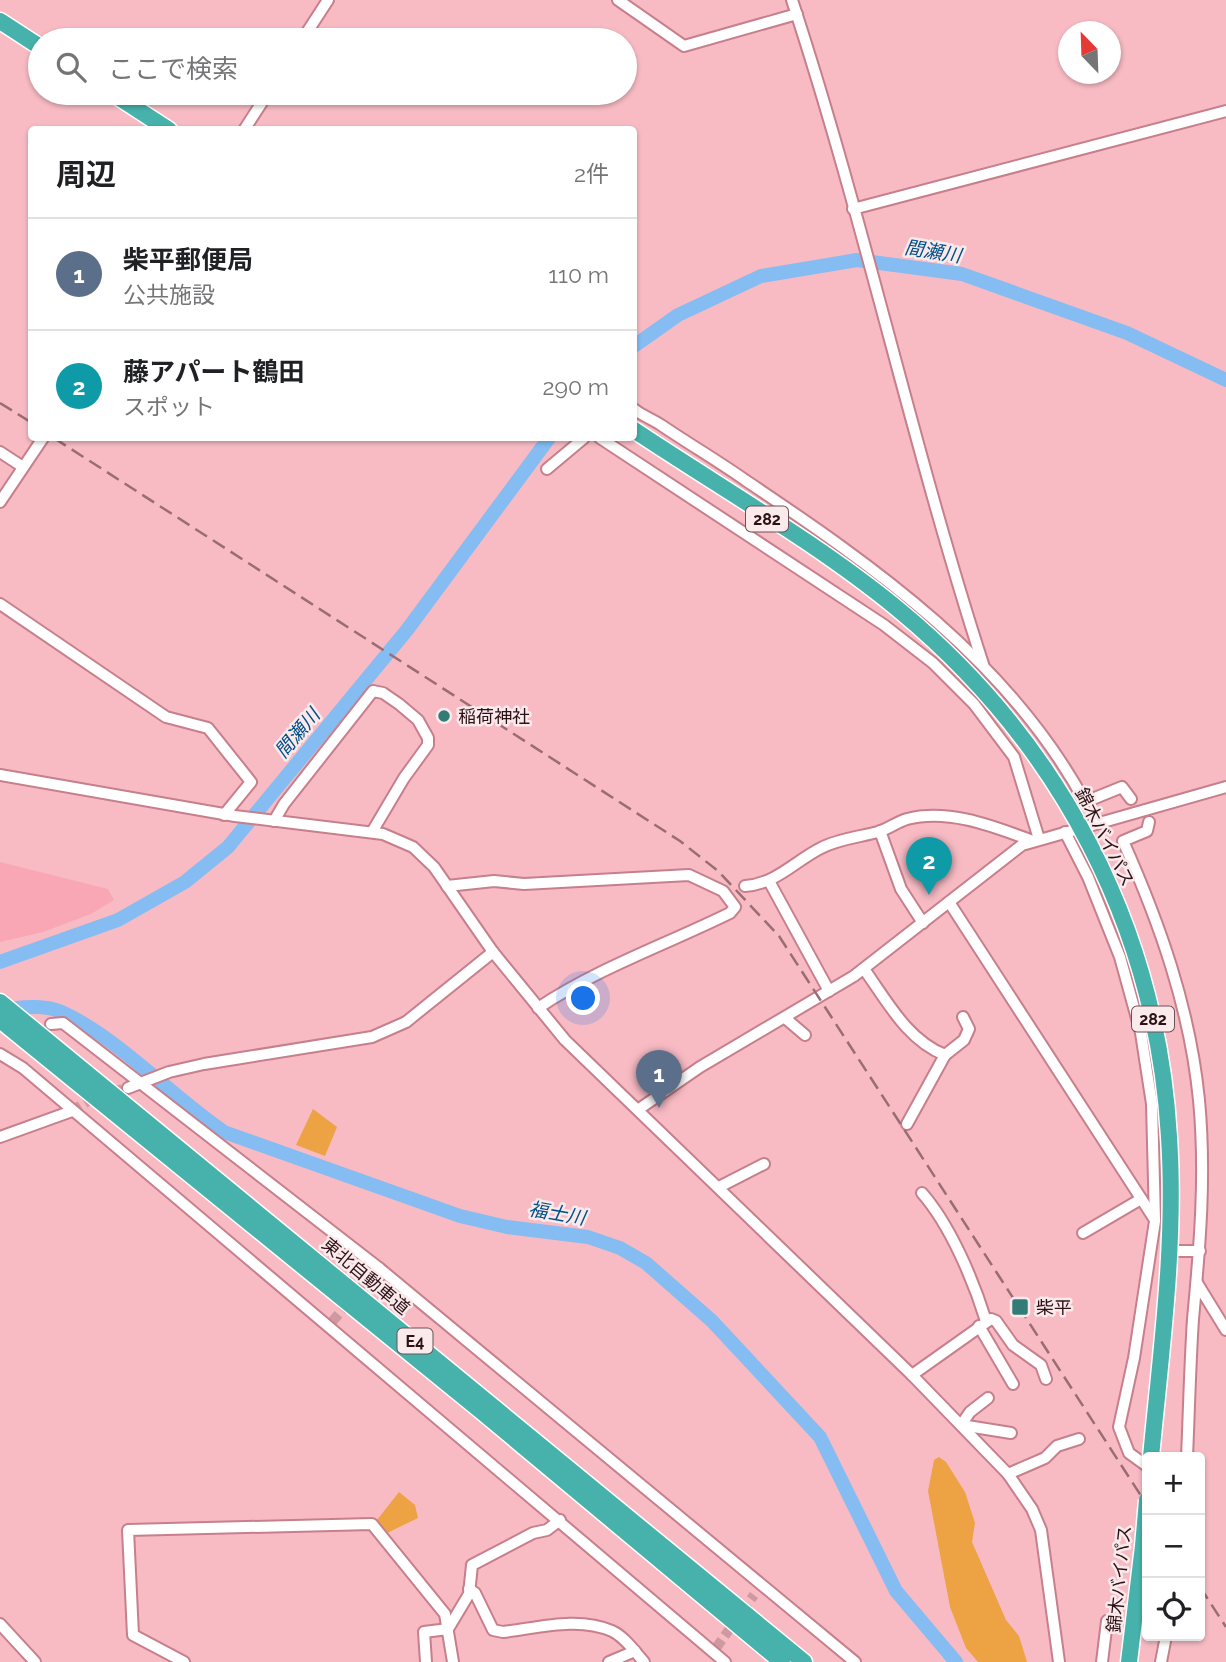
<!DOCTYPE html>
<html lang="ja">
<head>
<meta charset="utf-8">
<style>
	:root { --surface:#fff; --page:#f6f6f6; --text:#202124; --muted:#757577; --line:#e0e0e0; --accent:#337b76 }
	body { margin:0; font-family:Raleway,"Noto Sans JP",sans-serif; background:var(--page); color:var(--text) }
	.controls { position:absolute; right:21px; bottom:21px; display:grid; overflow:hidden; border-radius:7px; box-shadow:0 2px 5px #0004 }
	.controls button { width:63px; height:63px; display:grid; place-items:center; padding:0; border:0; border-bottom:2px solid var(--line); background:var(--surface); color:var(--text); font:35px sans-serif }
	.compass { position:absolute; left:1058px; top:21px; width:63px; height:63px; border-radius:50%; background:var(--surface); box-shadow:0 2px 5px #0004; rotate:337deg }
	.you { position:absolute; left:584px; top:999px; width:24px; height:24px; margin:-18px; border:5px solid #fff; border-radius:50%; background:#1a73e8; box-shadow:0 0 0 10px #1a73e833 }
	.badge { display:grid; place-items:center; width:46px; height:46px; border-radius:50%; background:var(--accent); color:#fff; font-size:23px; font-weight:700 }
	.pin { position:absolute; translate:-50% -58px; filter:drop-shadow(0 2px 4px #0008) }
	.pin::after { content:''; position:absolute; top:37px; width:24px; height:21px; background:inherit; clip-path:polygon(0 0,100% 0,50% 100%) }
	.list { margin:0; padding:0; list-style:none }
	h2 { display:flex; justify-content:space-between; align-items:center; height:91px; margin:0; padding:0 28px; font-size:30px }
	h2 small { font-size:23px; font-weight:400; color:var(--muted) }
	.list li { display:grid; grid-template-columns:46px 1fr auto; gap:21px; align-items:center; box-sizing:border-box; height:112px; padding:0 28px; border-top:2px solid var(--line) }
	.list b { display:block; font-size:26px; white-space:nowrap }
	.list p { margin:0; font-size:23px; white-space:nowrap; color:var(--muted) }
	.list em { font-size:23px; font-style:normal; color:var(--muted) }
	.icon { flex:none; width:38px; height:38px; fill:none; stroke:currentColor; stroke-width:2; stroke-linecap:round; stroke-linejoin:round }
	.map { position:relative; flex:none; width:1226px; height:1662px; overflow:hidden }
	.search { position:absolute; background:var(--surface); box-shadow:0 2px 5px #0004; left:28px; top:28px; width:609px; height:77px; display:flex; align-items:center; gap:18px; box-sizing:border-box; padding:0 24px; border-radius:38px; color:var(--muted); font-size:26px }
	.panel { position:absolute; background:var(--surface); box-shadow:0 2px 5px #0004; left:28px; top:126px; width:609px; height:315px; border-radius:7px }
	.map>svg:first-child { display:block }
</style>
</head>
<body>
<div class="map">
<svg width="1226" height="1662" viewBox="0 0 1226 1662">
	<rect width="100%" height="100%" fill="#f8bbc4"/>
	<polygon fill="#f9a7b4" points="0,862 108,889 114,900 91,914 43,932 0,942"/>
	<g fill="#eda244">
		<polygon points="313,1109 337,1127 325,1156 296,1145"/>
		<polygon points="939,1457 946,1462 965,1492 975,1523 972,1542 1006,1620 1019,1636 1027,1662 978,1662 966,1648 950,1607 928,1491 934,1460"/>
		<polygon points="399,1492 415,1505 418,1518 385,1534 377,1520"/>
	</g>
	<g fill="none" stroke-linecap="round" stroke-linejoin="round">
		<g stroke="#85bcf2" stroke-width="14">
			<polyline points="634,346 678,315 761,276 857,260 962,274 1127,333 1226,380"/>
			<polyline points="0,962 118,920 185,882 228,847 407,630 549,438"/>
			<path d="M0,1009C19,1008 41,1004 59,1011C114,1034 172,1097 224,1132L460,1216L507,1227L588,1237L620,1248L646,1263L712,1321L820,1437L896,1591L956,1662"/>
		</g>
		<g stroke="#cf99a1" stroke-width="10" stroke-dasharray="10 5" stroke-linecap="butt">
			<polyline points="72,1111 97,1095 128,1088"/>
			<polyline points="332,1322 367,1280"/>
			<polyline points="1113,1622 1147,1626"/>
			<polyline points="716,1648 754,1595"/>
		</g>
		<defs>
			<g id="minor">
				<polyline points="618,0 684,46 797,14"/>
				<path d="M792,0C864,219 912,445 983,664"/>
				<polyline points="302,40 328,0"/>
				<polyline points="244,130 268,93"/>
				<polyline points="853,209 1226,111"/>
				<path d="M634,409C641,415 652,419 661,425C689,444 718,461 745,480C875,567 1009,661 1085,802L1122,787L1131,799"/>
				<polyline points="600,438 884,625 933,663 974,704 1014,757 1039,839"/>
				<polyline points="0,452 23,467"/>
				<polyline points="547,469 584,438"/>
				<polyline points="0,502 43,438"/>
				<polyline points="0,604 166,717 208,728 251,782 224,815"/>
				<polyline points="0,775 235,816 383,834 413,847 434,867 493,952 565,1040 912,1375 1008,1474 1032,1509 1041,1530 1059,1662"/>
				<polyline points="274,821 284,804 373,691 383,693 399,704 418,720 428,738 428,745 404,778 372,832"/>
				<path d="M1149,822L1147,831L1123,841C1160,924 1190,1009 1199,1100C1206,1174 1200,1245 1193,1319C1190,1365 1189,1411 1187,1457"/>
				<polyline points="880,831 901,889 923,923"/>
				<polyline points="1065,832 1088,877 1120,957 1141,1033 1152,1104 1155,1221 1134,1358 1119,1427 1129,1453 1147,1466"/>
				<polyline points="769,881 829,991"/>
				<path d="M447,886L494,881L524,884L689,875L723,891L735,907L730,913C665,945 598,968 538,1008"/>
				<path d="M745,886C776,884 795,861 821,848C838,839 859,837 878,832C888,829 897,822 907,819C949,808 995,827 1033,841"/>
				<polyline points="949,902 1155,1220"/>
				<path d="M864,969C887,1001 907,1040 945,1055L964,1040L969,1029L963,1017"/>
				<polyline points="785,1018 805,1035"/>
				<polyline points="51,1024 63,1023 379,1268 855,1662"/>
				<polyline points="0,1054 23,1068 725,1662"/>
				<polyline points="128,1088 169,1072 204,1064 372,1037 406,1022 493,952"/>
				<polyline points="639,1109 700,1067 854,976 1022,845 1226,787"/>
				<polyline points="907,1124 945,1055"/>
				<polyline points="0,1137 72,1111"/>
				<polyline points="719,1187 764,1164"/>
				<path d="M922,1193C950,1225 973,1279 986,1321"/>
				<polyline points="1083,1233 1141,1199"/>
				<polyline points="1169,1251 1200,1251"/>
				<polyline points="367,1280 379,1268"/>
				<polyline points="1197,1283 1226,1330"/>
				<polyline points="979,1326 1013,1384"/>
				<polyline points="912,1375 991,1319 996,1321 1013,1345 1041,1365 1046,1379"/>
				<polyline points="961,1425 1011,1433"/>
				<polyline points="961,1425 970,1412 988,1398"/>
				<polyline points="1008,1474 1045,1458 1057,1446 1079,1439"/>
				<path d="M469,1589L475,1593L493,1630L503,1632C538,1628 578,1616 612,1631C625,1637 635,1652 644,1662"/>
				<polyline points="0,1624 35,1662"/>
				<polyline points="184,1662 133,1635 128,1530 372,1524 445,1614 453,1662"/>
				<polyline points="426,1662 424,1632 448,1629 469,1594 472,1565 533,1533 547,1530 560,1520"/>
				<polyline points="609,1662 635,1651"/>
				<polyline points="1102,1662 1107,1621 1113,1622"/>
				<polyline points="1161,1662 1166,1636"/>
			</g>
			<g id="highway">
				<polyline points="0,21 40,47"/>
				<polyline points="112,93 169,130"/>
				<path d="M634,430C721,488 819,544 899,610C1060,743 1157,928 1169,1137C1176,1244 1161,1351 1151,1457"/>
				<polyline points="0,1002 804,1662"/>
				<polyline points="0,1020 481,1411 782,1662"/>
				<polyline points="1129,1662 1143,1546"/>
			</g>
		</defs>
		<use href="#minor" stroke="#c67f8b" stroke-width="14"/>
		<use href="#highway" stroke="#fff" stroke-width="19"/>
		<use href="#minor" stroke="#fff" stroke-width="10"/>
		<use href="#highway" stroke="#47b2ab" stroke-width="16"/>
		<g stroke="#9a6d74" stroke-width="2.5" stroke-dasharray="14 7" stroke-linecap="butt">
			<polyline points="0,403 32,423"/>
			<polyline points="54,438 680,841 718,871 779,936 1147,1505"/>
			<polyline points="1200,1587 1226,1627"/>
		</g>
		<defs>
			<polyline id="highway-bridge" points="1143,1546 1147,1500"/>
		</defs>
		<use href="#highway-bridge" stroke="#fff" stroke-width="19" stroke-linecap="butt"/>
		<use href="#highway-bridge" stroke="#47b2ab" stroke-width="16"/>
	</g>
	<g fill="#337b76" stroke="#faeaec" stroke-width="2.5">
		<circle cx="444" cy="716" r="7"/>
		<rect x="1011" y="1298" width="18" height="18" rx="3.5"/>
	</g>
	<g text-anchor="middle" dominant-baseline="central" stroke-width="5" stroke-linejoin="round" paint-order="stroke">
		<g fill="#faeaec" stroke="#6a5256" stroke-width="2">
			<rect x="746" y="506.5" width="42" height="25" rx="5"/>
			<rect x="1132" y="1006.5" width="42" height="25" rx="5"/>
			<rect x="397.5" y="1328.5" width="35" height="25" rx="5"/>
		</g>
		<g font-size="16" font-weight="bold" fill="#2c1116">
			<text x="767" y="519">282</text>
			<text x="1153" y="1019">282</text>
			<text x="415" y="1341">E4</text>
		</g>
		<g font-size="18" fill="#2c1116" stroke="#faeaec" text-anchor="start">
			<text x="458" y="716">稲荷神社</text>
			<text x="1036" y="1307">柴平</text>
		</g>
		<g font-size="18" fill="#2c1116" stroke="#faeaec">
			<text transform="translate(1105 837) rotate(63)">錦木バイパス</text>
			<text transform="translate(366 1276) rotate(40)">東北自動車道</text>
			<text transform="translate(1119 1579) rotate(-84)">錦木バイパス</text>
		</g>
		<g font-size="19" font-style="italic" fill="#014f88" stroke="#faeaec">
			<text transform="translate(933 251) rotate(9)">間瀬川</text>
			<text transform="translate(297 733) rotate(-50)">間瀬川</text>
			<text transform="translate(557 1213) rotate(10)">福士川</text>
		</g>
	</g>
</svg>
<div class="controls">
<button>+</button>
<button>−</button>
<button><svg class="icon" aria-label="locate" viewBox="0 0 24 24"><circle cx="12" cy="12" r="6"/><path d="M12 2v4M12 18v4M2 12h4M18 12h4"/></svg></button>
</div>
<svg class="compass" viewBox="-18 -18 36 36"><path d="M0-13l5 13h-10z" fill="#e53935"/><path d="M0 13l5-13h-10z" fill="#757577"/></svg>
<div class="you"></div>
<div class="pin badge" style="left:659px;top:1108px;background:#5c6f8a">1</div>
<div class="pin badge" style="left:929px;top:895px;background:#0f9aa8">2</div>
<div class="search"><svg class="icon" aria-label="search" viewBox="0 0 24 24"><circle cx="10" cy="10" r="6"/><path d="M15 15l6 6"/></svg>ここで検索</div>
<section class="panel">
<h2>周辺<small>2件</small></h2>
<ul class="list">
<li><span class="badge" style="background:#5c6f8a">1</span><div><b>柴平郵便局</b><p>公共施設</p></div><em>110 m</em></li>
<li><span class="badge" style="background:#0f9aa8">2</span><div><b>藤アパート鶴田</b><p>スポット</p></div><em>290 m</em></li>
</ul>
</section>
</div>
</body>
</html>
